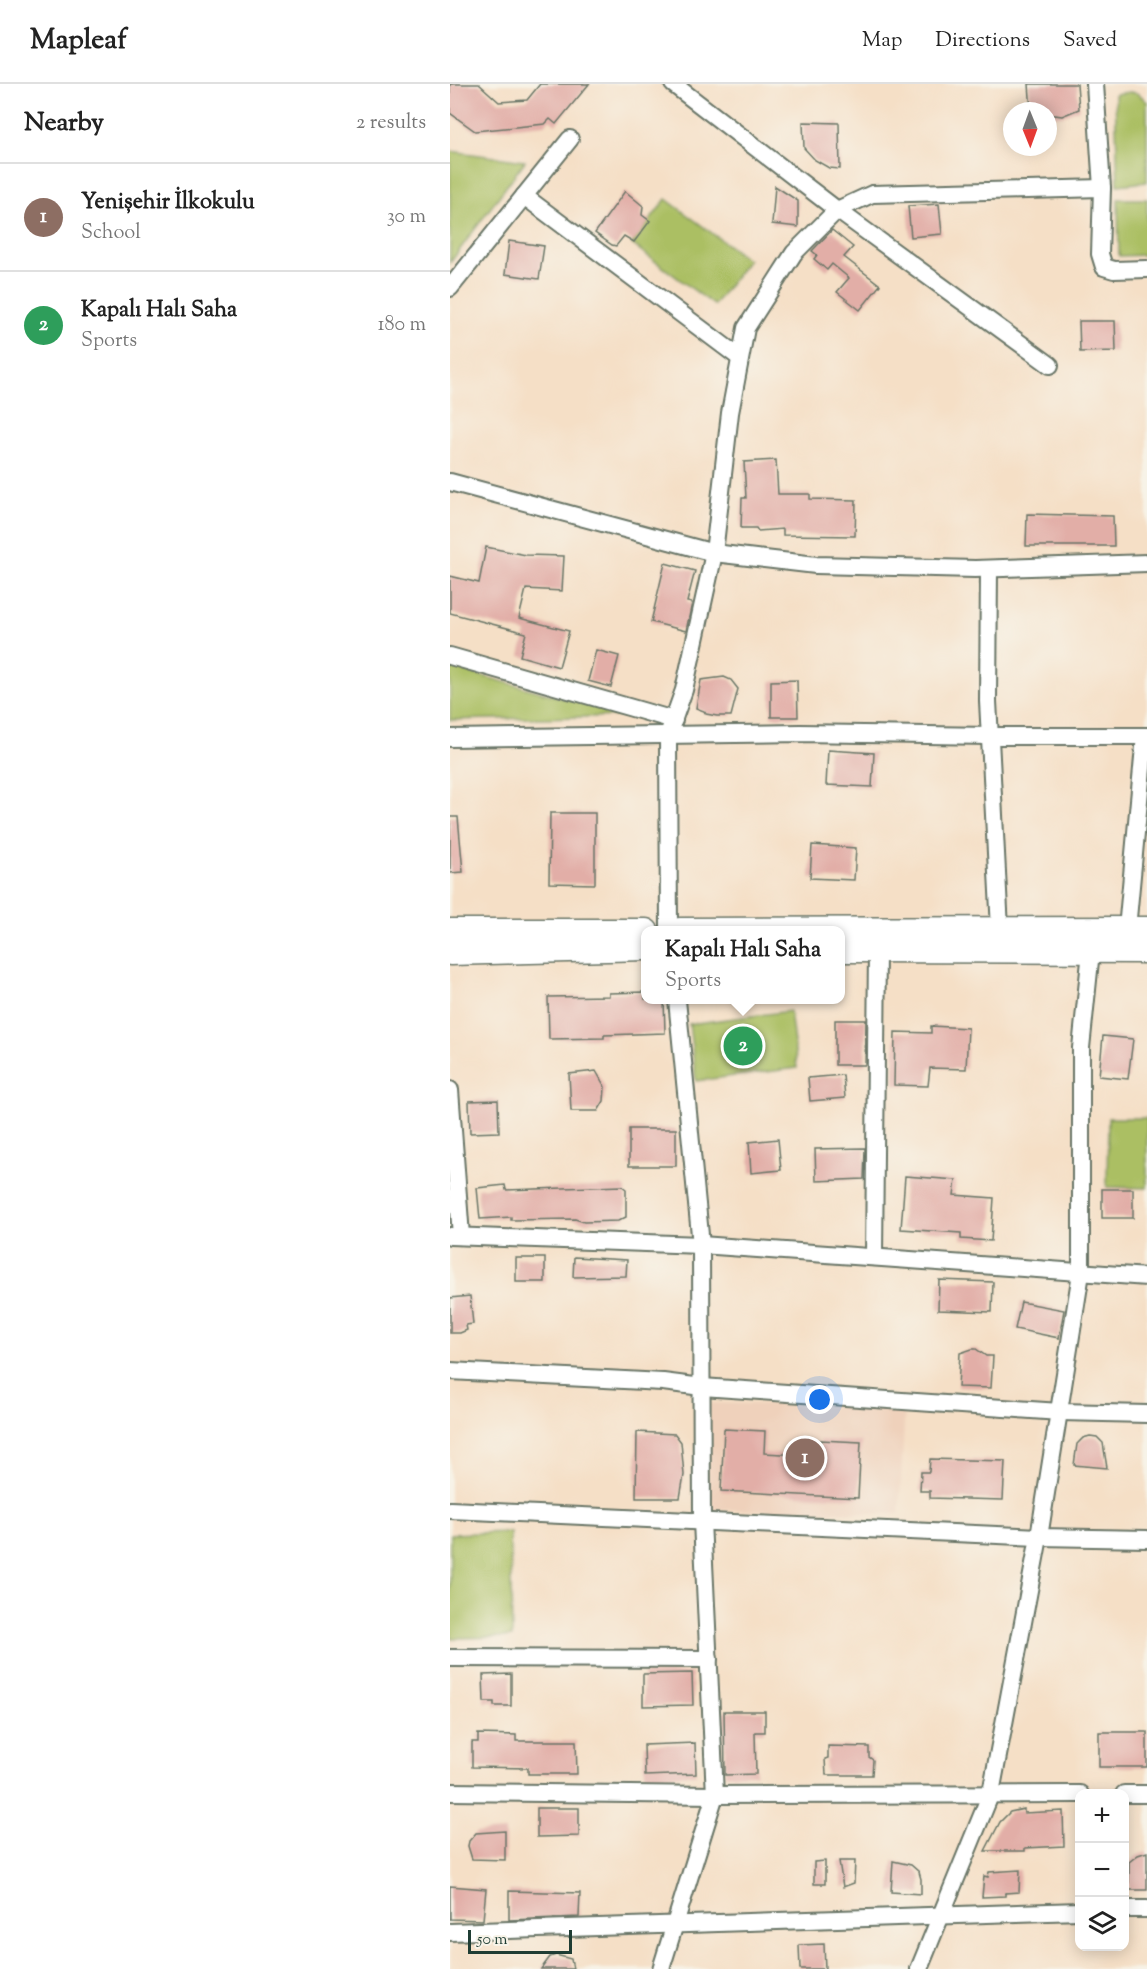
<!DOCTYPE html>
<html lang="en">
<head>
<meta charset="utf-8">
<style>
	:root { --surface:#fff; --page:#f2f2f2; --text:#222; --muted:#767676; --line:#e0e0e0; --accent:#1f6fb2 }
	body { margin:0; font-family:"Sorts Mill Goudy",serif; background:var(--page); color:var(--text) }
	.controls { position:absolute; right:18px; bottom:18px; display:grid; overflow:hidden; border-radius:12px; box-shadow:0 3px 15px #0003 }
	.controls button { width:54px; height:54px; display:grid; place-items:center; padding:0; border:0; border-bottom:2px solid var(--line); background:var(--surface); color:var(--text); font:30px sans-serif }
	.compass { position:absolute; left:553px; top:18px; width:54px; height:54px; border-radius:50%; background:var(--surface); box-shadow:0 3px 15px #0003; rotate:179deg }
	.scale { position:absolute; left:18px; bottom:15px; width:104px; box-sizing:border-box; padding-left:6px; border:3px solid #1f3d34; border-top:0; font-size:16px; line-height:21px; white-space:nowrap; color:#1f3d34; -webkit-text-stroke:4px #f7f3e8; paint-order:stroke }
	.you { position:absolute; left:370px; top:1316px; width:21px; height:21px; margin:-15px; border:4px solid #fff; border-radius:50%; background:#1a73e8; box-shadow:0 0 0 9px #1a73e833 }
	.badge { display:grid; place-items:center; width:39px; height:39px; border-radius:50%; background:var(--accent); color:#fff; font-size:20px; font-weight:700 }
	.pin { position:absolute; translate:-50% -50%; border:3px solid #fff; box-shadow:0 2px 6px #0006 }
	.popup { position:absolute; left:191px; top:842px; width:204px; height:78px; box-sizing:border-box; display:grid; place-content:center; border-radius:12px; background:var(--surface); filter:drop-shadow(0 2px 4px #0005); font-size:20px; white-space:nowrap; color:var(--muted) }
	.popup b { font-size:22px; color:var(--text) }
	.popup::after { content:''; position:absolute; left:50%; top:100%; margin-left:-12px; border:12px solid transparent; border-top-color:var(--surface) }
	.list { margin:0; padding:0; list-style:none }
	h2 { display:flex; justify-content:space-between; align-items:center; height:78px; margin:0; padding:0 24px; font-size:26px }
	h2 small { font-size:20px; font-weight:400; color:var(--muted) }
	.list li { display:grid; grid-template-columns:39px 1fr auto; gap:18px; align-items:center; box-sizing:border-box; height:108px; padding:0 24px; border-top:2px solid var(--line) }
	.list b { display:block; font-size:22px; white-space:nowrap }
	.list p { margin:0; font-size:20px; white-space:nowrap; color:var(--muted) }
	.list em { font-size:20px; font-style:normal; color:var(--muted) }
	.icon { flex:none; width:33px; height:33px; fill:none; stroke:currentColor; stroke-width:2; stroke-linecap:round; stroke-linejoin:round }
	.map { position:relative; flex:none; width:697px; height:1885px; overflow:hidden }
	header { display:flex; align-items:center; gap:36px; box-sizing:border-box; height:84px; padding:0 30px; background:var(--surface); border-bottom:2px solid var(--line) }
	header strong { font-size:28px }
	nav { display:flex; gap:33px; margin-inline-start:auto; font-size:21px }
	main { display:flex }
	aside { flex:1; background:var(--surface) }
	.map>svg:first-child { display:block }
</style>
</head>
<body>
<header>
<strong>Mapleaf</strong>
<nav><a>Map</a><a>Directions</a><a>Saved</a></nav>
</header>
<main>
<aside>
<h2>Nearby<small>2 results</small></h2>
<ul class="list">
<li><span class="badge" style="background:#8d6e63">1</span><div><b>Yenişehir İlkokulu</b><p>School</p></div><em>30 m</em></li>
<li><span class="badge" style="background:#2e9e5b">2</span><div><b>Kapalı Halı Saha</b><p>Sports</p></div><em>180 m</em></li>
</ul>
</aside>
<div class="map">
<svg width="697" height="1885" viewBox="0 0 697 1885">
	<rect width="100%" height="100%" fill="#f7f3e8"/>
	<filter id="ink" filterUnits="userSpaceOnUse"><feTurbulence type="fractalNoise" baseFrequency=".0167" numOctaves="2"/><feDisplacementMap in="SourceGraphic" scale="12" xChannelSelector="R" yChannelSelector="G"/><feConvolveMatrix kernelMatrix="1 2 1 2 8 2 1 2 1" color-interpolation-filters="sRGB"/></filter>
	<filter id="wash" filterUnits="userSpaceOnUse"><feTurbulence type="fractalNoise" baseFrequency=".008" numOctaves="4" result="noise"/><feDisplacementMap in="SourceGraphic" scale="24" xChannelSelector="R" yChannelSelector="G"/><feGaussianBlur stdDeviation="1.35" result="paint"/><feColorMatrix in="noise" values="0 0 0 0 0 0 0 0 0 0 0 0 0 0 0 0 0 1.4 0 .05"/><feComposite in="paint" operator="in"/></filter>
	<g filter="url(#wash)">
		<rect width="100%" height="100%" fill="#f5dfc6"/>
		<polygon fill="#efd1bb" points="259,1319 455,1323 449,1430 255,1425"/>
		<g fill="#abbf63" stroke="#657e4c" stroke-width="1.5">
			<polygon points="680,8 689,10 697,18 697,98 668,101 665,10"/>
			<polygon points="0,67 75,77 0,179"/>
			<polygon points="216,115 298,176 264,221 182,160"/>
			<polygon points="668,115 697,115 697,171 669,172"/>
			<polygon points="0,583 178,632 0,636"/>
			<polygon points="340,927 347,984 246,997 239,940"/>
			<polygon points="658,1034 697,1034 697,1104 657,1103"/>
			<polygon points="60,1448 62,1553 0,1554 0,1450"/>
		</g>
		<g id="blocks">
			<g fill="#e2aea7">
				<polygon points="0,0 29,0 49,18 77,16 90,0 139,0 106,40 100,35 95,40 25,47 0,29"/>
				<polygon points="579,0 627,0 629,25 612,32 605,31 598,32 598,27 581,27"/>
				<polygon points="353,38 389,39 390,85 379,84 365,76 354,64"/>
				<polygon points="325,102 348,117 348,143 322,140"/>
				<polygon points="175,107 193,122 192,131 200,137 184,158 174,152 166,162 162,161 145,149"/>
				<polygon points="489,120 492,150 461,153 458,122"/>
				<polygon points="382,146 403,163 394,173 430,201 410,226 387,208 399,194 382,180 377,186 364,175 367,171 362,167"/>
				<polygon points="59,157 94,162 89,195 55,190"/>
				<polygon points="629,237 665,237 666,267 630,268"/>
				<polygon points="326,376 328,410 360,410 360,415 406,416 405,452 333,451 333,445 308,447 306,444 291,444 292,414 296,414 294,378"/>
				<polygon points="577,430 663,432 664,462 576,462"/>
				<polygon points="36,463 76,471 114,472 112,507 76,505 69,534 119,547 109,583 70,572 76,549 0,529 0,492 29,499"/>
				<polygon points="215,479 245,487 237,518 242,519 236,547 201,538"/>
				<polygon points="146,566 169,572 161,603 138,597"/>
				<polygon points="274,593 281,596 288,605 281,632 267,632 256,630 254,627 246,624 251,596"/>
				<polygon points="347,596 348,633 321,633 321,597"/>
				<polygon points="378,666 424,669 422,703 376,701"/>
				<polygon points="100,729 145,729 145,800 99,799"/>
				<polygon points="0,733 8,733 13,788 0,789"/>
				<polygon points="362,761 406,764 404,796 360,794"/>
				<polygon points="195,908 195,915 214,915 215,949 154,951 154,954 99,955 98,913 159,912 159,909"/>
				<polygon points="385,936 416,936 415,981 385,981"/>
				<polygon points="481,942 518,944 516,985 480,984 478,1002 444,1001 445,948 481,949"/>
				<polygon points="653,952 683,955 678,995 649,992"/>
				<polygon points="146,987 155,1003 154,1017 148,1027 121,1027 119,990"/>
				<polygon points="393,991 395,1014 360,1017 358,994"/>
				<polygon points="48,1016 49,1048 20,1049 19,1017"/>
				<rect x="179" y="1045" width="47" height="37"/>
				<polygon points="328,1055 331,1086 301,1089 299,1058"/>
				<polygon points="415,1064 414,1095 366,1097 365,1065"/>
				<polygon points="455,1092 506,1096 504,1111 544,1114 541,1157 511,1155 511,1149 451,1145"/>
				<polygon points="55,1101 56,1106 172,1102 176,1105 176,1133 168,1137 134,1138 125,1135 61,1136 61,1133 30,1135 27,1104"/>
				<rect x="652" y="1105" width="31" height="29"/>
				<polygon points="124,1173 177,1176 176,1192 123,1193"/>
				<rect x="66" y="1174" width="29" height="24"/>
				<polygon points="489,1196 543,1198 542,1228 488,1226"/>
				<polygon points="20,1212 23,1240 16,1241 17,1246 10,1249 0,1249 0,1214"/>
				<polygon points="571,1218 614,1226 609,1254 565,1245"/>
				<polygon points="522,1265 526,1265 536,1272 543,1272 541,1304 508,1303 510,1269"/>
				<polygon points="274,1345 315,1347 314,1369 369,1372 370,1356 411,1358 408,1414 271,1407"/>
				<polygon points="187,1348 225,1350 231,1358 234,1391 230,1414 186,1414"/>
				<polygon points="640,1352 647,1353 653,1359 657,1384 624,1381 627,1360 633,1354"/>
				<polygon points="480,1375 555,1377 553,1416 480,1414 480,1407 470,1407 471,1388 479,1388"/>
				<polygon points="242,1589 243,1621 193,1622 193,1590"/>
				<polygon points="61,1590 61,1622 44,1622 44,1618 34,1618 33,1591"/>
				<polygon points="274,1627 315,1627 315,1648 305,1648 306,1690 275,1691"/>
				<rect x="649" y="1648" width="48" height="35"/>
				<polygon points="28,1650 66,1651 66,1657 126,1657 127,1690 78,1690 78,1684 22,1683 22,1658 28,1658"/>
				<polygon points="245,1659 246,1690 195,1692 194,1661"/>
				<polygon points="378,1662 419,1663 419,1673 423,1676 422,1691 376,1691 375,1675 378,1674"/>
				<polygon points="87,1724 129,1724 129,1752 87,1753"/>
				<polygon points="574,1725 574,1729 613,1727 614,1762 575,1764 575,1767 535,1767 550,1738 560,1728"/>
				<polygon points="55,1747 55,1776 22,1775 18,1762 19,1757 26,1749"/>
				<polygon points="697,1768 697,1806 679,1806 679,1778 688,1771"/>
				<polygon points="375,1777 375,1800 364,1800 364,1778"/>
				<polygon points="389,1777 405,1777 404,1799 393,1803"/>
				<polygon points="443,1777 461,1781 469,1788 471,1795 471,1810 441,1808"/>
				<polygon points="570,1786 569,1808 555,1809 555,1812 532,1813 534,1792 538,1793 539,1788"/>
				<polygon points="0,1802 36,1805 33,1836 0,1835"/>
				<polygon points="59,1807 130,1809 129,1833 59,1836"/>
				<polygon points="374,1860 375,1885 350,1885 349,1861"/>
				<polygon points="106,1871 121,1875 123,1885 91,1885 100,1873"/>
			</g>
		</g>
	</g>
	<g filter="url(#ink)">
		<use href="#blocks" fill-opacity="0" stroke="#6a7667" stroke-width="1.5"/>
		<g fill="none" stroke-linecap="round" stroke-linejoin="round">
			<defs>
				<g id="minor">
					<polyline points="223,0 387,126 600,281"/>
					<polyline points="645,0 652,104 650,170 654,183 664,186 697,185"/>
					<polyline points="74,112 290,274"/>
					<polyline points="0,204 120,55"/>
					<polyline points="0,398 264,469 366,481 525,485 697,479"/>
					<polyline points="539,485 538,617 550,845"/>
					<polyline points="0,572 224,636"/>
					<polyline points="0,654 350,649 540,652 697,652"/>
					<polyline points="677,845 695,652"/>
					<polyline points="219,846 218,651 234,606 264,469 280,329 296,244 344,169 387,126 422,110 652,104"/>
					<polyline points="0,1006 11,1152"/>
					<polyline points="0,1152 251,1161 697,1193"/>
					<polyline points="424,1173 427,866"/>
					<polyline points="0,1287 213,1298 252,1303 610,1328 697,1330"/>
					<polyline points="0,1426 589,1453 697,1455"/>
					<polyline points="0,1574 259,1575"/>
					<polyline points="0,1708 265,1711 630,1710"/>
					<polyline points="674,1710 697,1710"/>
					<polyline points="674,1825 697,1825"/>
					<polyline points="0,1848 630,1827"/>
					<polyline points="211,1885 265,1711 252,1437 251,1161 227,916"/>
					<polyline points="469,1885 541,1709 589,1453 631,1189 631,964 641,867"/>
				</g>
				<g id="highway">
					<polyline points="230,846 697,845"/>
					<polyline points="0,847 196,847"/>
					<polyline points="391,866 697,867"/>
					<polyline points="0,869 196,864"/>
				</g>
			</defs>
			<use href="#minor" stroke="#6a7667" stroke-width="20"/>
			<use href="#highway" stroke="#6a7667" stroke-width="27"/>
			<use href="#minor" stroke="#fff" stroke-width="16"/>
			<use href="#highway" stroke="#fff" stroke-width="24"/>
		</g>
	</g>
</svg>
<div class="controls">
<button>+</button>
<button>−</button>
<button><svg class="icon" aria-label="layers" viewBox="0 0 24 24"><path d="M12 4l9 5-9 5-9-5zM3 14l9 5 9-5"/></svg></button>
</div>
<svg class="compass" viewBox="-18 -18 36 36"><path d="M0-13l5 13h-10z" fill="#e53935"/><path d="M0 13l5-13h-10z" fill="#767676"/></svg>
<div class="scale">50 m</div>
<div class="you"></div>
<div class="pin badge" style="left:355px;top:1374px;background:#8d6e63">1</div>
<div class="pin badge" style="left:293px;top:962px;background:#2e9e5b">2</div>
<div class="popup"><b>Kapalı Halı Saha</b>Sports</div>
</div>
</main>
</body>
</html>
